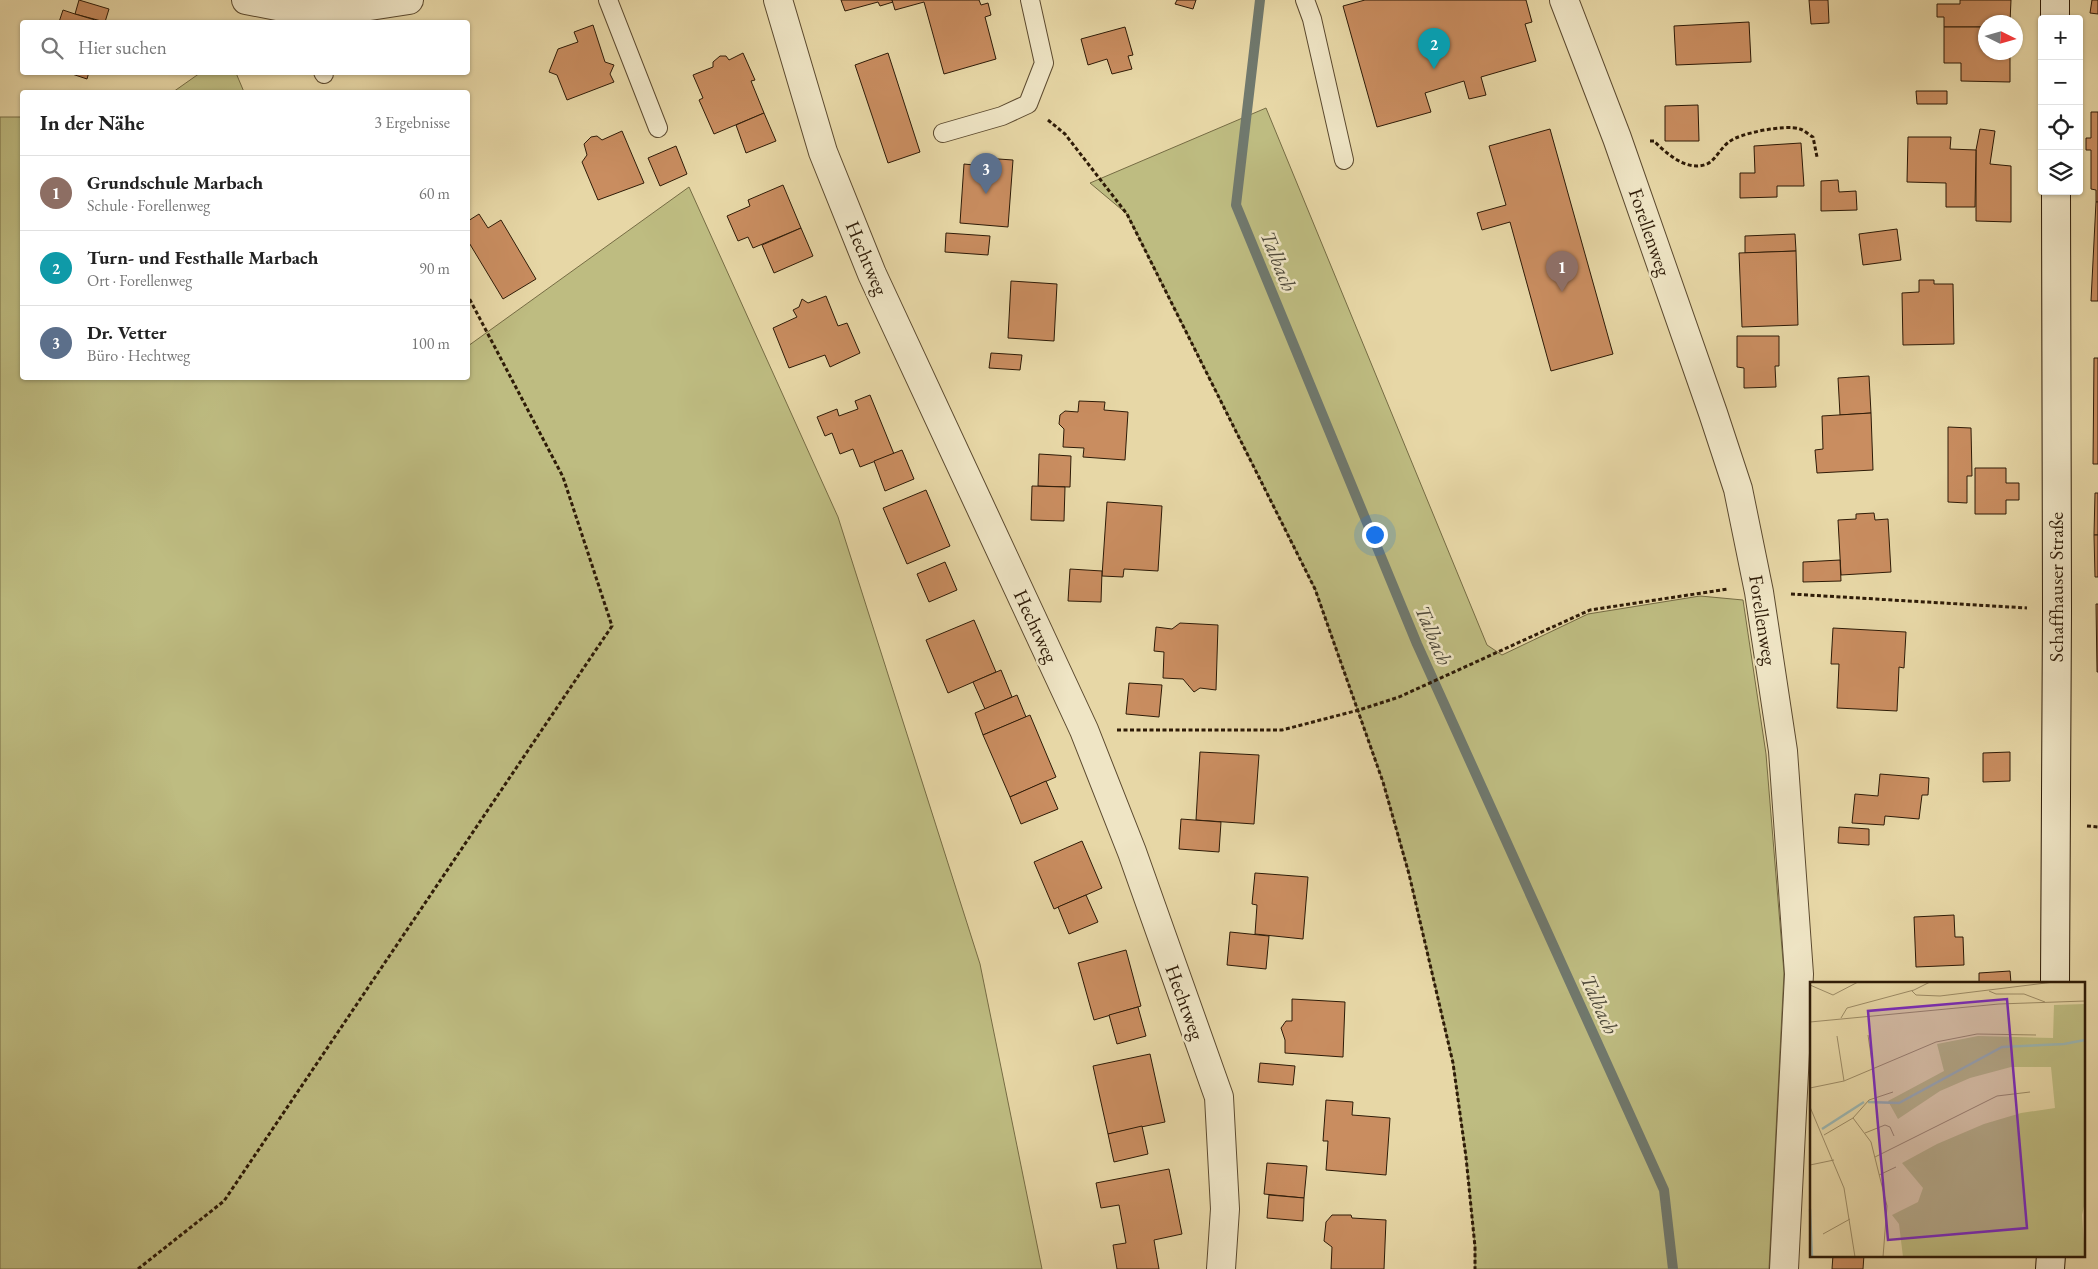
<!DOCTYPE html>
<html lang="de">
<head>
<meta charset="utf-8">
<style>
	:root { --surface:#fff; --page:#f2f2f2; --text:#222; --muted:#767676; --line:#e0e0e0; --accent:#8f2418 }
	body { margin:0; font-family:"EB Garamond",serif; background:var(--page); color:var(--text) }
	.controls { position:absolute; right:15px; top:15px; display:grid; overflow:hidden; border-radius:5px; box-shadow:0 1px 4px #0004 }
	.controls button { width:45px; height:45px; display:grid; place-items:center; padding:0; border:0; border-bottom:1px solid var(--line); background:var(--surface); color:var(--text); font:25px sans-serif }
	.compass { position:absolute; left:1978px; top:15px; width:45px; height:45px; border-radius:50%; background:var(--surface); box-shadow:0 1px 4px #0004; rotate:95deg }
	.you { position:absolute; left:1374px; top:534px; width:18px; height:18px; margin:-12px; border:4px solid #fff; border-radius:50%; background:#1a73e8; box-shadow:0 0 0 8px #1a73e833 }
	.badge { display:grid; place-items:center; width:32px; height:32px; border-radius:50%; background:var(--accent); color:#fff; font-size:16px; font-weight:700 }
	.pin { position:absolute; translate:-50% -41px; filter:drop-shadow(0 1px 2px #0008) }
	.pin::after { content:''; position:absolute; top:26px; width:18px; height:15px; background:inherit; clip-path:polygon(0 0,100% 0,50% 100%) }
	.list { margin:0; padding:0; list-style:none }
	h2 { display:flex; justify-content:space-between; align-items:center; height:65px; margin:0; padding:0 20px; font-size:21px }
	h2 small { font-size:16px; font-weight:400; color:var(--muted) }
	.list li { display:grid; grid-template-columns:32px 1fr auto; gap:15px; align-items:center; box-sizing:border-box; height:75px; padding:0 20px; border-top:1px solid var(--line) }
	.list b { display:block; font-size:19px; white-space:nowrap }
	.list p { margin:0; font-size:16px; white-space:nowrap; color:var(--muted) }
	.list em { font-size:16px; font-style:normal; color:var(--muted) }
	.icon { flex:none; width:28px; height:28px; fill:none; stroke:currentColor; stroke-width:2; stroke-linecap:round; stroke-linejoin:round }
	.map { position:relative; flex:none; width:2098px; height:1269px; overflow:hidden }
	.search { position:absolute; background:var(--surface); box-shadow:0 1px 4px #0004; left:20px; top:20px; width:450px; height:55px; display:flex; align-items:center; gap:12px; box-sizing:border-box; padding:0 18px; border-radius:5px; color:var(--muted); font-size:19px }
	.panel { position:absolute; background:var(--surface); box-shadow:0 1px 4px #0004; left:20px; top:90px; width:450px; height:290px; border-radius:5px }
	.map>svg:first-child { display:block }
</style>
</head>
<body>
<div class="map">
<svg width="2098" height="1269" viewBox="0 0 2098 1269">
	<rect width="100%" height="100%" fill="#e7d7a6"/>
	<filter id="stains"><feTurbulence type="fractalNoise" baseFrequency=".004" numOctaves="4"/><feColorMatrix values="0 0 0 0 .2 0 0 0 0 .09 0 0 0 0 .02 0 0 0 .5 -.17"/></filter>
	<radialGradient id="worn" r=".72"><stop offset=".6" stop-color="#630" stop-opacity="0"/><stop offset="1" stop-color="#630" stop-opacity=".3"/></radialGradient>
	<g fill="#bebc81" stroke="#766c44">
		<polygon points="200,73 236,73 244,92 173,92"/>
		<polygon points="1266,108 1487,645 1502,655 1588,614 1700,596 1743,600 1766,754 1784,973 1769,1269 1475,1269 1475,1247 1466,1157 1453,1063 1409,874 1383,782 1315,589 1127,214 1090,183"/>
		<polygon points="0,117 22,117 22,378 468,378 468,346 689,187 838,517 980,964 1042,1269 0,1269"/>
	</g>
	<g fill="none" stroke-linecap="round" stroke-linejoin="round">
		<polyline stroke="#70796e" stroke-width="10" points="1260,0 1236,205 1417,644 1664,1190 1673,1269"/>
	</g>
	<g fill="#c98d60" stroke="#2e1b07">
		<polygon points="79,0 109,9 105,22 75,14"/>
		<polygon points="841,0 892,0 893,2 880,6 878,2 845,11"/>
		<polygon points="892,0 979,0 981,5 988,3 991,15 985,17 996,59 944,74 924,2 895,10"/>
		<polygon points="1177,0 1196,0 1193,9 1175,4"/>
		<polygon points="1365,0 1526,0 1532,22 1525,24 1536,61 1481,77 1486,95 1469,99 1464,81 1425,93 1431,112 1377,127 1343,6"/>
		<polygon points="1809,0 1828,0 1829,23 1811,24"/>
		<polygon points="1960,0 2011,0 2010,22 1986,22 1986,27 1944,27 1944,17 1937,17 1937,4 1960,4"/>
		<polygon points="2092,0 2098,0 2098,14 2090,13"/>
		<polygon points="63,10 75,14 102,22 59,22"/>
		<polygon points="1749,22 1751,62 1676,65 1674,26"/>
		<polygon points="593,25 605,62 614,65 610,74 614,82 567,100 557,75 549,72 558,49 578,42 574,32"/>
		<polygon points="1125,27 1133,55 1128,56 1132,69 1112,74 1107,59 1088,65 1081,39"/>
		<polygon points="1944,27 1986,27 1986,52 2010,52 2010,82 1961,81 1961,63 1944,63"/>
		<polygon points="743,53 755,80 751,81 764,113 714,134 699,100 703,98 693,75 713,67 713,62 720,56 726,56 729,60"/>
		<polygon points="888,53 920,152 888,163 855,65"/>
		<polygon points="66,72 89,72 87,79"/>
		<polygon points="1916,91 1947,91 1947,104 1917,104"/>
		<polygon points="1698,105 1699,141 1665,141 1665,106"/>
		<polygon points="2091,112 2098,112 2098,202 2096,202 2096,190 2091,189 2091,150 2086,150 2086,138 2091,138"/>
		<polygon points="764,113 776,141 746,153 736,125"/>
		<polygon points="1550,129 1613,354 1551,371 1510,222 1482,230 1477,213 1506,205 1489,146"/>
		<polygon points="1980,129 1995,131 1990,164 2011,166 2011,222 1976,221 1976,150"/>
		<polygon points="622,131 644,183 598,200 582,162 587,155 584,144 591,137 597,136 602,140"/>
		<polygon points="1908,137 1951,137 1950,149 1976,150 1975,207 1946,207 1946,183 1907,182"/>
		<polygon points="1801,143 1804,186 1777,186 1777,197 1740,198 1740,173 1755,173 1754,146"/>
		<polygon points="676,146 687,174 660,186 648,158"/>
		<polygon points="984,158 1013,160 1008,227 960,223 964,164 984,166"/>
		<polygon points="1838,180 1839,192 1856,191 1857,210 1821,211 1821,181"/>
		<polygon points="783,185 801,228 753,248 748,237 738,241 727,216 750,206 748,200"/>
		<polygon points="2096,202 2098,202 2098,301 2091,301"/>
		<polygon points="479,214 488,228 501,220 536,279 503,299 468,241 468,221"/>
		<polygon points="801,228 813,256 774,273 762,245"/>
		<polygon points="1897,229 1901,260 1863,265 1859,234"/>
		<polygon points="946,233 990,236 988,255 945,252"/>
		<polygon points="1795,234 1796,251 1745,253 1745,236"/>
		<polygon points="1796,251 1798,325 1742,327 1739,253"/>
		<polygon points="1919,280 1934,280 1934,284 1953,284 1954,344 1903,345 1902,293 1919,292"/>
		<polygon points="1011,281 1057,284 1054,341 1008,338"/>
		<polygon points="826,296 838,326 847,323 860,353 830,367 825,355 789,368 773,328 797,317 793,310 799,307 802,299 808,303"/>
		<polygon points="1737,336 1779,336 1779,366 1775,366 1776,387 1744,388 1744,368 1737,367"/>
		<polygon points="991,353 1022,355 1020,370 989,368"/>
		<polygon points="2094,358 2098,358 2098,464 2093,464"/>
		<polygon points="1869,376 1871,413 1840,415 1838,378"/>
		<polygon points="870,395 894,454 860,467 853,449 840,454 832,433 825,436 817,417 837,409 839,416 858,409 855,401"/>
		<polygon points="1079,401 1105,402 1104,410 1128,412 1125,460 1083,457 1084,448 1063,447 1064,429 1059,424 1060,415 1065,411 1078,412"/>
		<polygon points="1871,413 1873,470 1817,473 1815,450 1823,449 1822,416"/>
		<polygon points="1948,427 1971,428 1972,476 1967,476 1967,503 1948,502"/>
		<polygon points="902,450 914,479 885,491 874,461"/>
		<polygon points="1039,454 1071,456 1070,487 1038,486"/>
		<polygon points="1975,468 2006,468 2006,483 2019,483 2019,500 2006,500 2006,514 1975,514"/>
		<polygon points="1032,486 1065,487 1064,521 1031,520"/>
		<polygon points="926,490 950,546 907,564 883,508"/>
		<polygon points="2095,493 2098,493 2098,535 2094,535"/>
		<polygon points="1107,502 1162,506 1158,571 1124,569 1123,577 1102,576"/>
		<polygon points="1874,513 1875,520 1888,519 1891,572 1841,575 1838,520 1856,519 1856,514"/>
		<polygon points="2094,535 2098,535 2098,577 2095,577"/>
		<polygon points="1840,560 1841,581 1803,582 1803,562"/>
		<polygon points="945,562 957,590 929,602 917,574"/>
		<polygon points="1070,569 1102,571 1101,602 1068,601"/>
		<polygon points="2096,604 2098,604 2098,672 2097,672"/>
		<polygon points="974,620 996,672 948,693 926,640"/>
		<polygon points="1180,623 1218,625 1216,690 1200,688 1194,692 1183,679 1163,678 1164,652 1154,651 1156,627 1172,629"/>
		<polygon points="1833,628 1906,632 1904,668 1899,667 1897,711 1837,708 1839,664 1831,664"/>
		<polygon points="1001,670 1012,697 985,709 973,682"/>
		<polygon points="1129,683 1162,685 1159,717 1126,714"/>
		<polygon points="1017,695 1026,717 983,735 975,713"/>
		<polygon points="1030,715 1056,777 1010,797 983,735"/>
		<polygon points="1200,752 1259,755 1254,824 1196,820"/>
		<polygon points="2010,752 2010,781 1983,782 1983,753"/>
		<polygon points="1880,774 1929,778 1928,795 1922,795 1919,819 1885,816 1884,825 1852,823 1855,794 1878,796"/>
		<polygon points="1046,781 1058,809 1021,824 1010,797"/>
		<polygon points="1181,819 1221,822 1219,852 1179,849"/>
		<polygon points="1839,827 1869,829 1869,845 1838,843"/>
		<polygon points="1082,841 1102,888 1054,909 1034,862"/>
		<polygon points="1255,873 1308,877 1303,939 1255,934 1257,905 1252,904"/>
		<polygon points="1086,895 1098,922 1069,934 1058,907"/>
		<polygon points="1954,915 1955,937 1963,937 1964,965 1916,967 1914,917"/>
		<polygon points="1230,932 1269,936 1266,969 1227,965"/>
		<polygon points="1126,950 1141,1006 1094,1020 1078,963"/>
		<polygon points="2010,971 2011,983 1979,983 1979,973"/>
		<polygon points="1292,999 1345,1002 1343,1057 1285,1053 1285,1040 1281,1028 1286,1021 1292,1021"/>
		<polygon points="1138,1007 1146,1036 1117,1044 1109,1015"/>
		<polygon points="1150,1054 1165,1122 1108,1134 1093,1066"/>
		<polygon points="1260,1063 1295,1066 1293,1085 1258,1082"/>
		<polygon points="1326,1100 1353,1102 1352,1115 1390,1118 1386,1175 1326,1170 1328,1141 1323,1141"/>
		<polygon points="1142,1126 1148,1154 1114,1162 1108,1134"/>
		<polygon points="1267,1163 1307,1166 1304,1198 1264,1194"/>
		<polygon points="1169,1169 1182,1234 1154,1240 1159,1269 1117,1269 1113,1245 1126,1243 1119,1205 1101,1208 1096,1183"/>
		<polygon points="1269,1195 1304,1198 1303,1221 1267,1218"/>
		<polygon points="1332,1215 1351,1215 1352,1218 1386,1220 1384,1269 1331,1269 1332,1247 1324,1241 1326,1222"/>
		<polygon points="1833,1255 1864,1255 1863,1269 1832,1269"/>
	</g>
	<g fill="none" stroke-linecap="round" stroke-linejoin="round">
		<defs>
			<g id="lane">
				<polyline points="608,0 658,128"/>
				<polyline points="1305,0 1312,19 1344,160"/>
				<polyline points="323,72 324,74"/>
				<polyline points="943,133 1002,116 1028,104 1044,63 1030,0"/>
			</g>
			<g id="street">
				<polyline points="246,0 318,14 409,0"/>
				<polyline points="778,0 823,152 872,274 1084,730 1132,852 1219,1097 1225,1209 1221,1269"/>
				<polyline points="1564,0 1617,138 1713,413 1738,489 1759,592 1783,751 1799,974 1784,1269"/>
			</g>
			<g id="secondary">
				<polyline points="2055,0 2055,19"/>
				<polyline points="2055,983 2057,610 2056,191"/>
				<polyline points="2050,1269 2051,1255"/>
			</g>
		</defs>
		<use href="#lane" stroke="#5c4a2f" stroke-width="20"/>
		<use href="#street" stroke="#5c4a2f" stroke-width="30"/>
		<use href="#secondary" stroke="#2e1b07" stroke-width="30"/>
		<g stroke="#2e1b07" stroke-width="3" stroke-dasharray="4 2.5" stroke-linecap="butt">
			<polyline points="1048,120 1065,134 1127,214 1315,589 1383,782 1409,874 1453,1063 1466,1157 1475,1247 1475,1269"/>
			<path d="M1650,141H1654C1667,154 1687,172 1707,164C1716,160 1721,147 1729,142C1739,133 1787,124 1800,129C1804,130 1809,135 1813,137L1817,157"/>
			<polyline points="1791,594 2027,608"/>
			<polyline points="1117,730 1282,730 1359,710 1399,697 1590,610 1728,589"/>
			<polyline points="2087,826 2098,827"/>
			<polyline points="138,1269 224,1201 612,626 563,477 468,296"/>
		</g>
		<use href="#lane" stroke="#efe5c5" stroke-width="18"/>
		<use href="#street" stroke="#efe5c5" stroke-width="28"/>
		<use href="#secondary" stroke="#efe5c5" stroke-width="28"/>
	</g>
	<g text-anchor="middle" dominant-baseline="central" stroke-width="5" stroke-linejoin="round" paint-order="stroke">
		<g font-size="20" fill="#2e1b07" stroke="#efe5c5">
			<text transform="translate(1650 232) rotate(71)">Forellenweg</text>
			<text transform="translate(867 258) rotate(67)">Hechtweg</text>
			<text transform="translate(2056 587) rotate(-90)">Schaffhauser Straße</text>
			<text transform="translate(1763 620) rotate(81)">Forellenweg</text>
			<text transform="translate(1036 626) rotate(65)">Hechtweg</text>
			<text transform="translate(1185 1002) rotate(70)">Hechtweg</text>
		</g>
		<g font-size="21" font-style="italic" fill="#4f4a3b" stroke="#efe5c5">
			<text transform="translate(1279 261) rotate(68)">Talbach</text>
			<text transform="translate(1434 635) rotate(67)">Talbach</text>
			<text transform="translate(1600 1004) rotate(66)">Talbach</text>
		</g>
	</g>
	<g transform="translate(1810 982)">
		<rect width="275" height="275" fill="#e7d7a6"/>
		<path d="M275,22V220L272,233L275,275H93L89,242L82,233L108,220L113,206L92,181L127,162L174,142L211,131L245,126L241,85H201L160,96L130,109L88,137L78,119L134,89L127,62L168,54L243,56L244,23Z" fill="#bebc81"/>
		<path fill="none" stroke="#9cb7b3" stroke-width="2.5" d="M58,120L89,121L192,65L254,62L275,58M12,147L54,120M0,227L2,275"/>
		<path fill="none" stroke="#9d8c66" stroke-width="1" d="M0,3L23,13L48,0M102,9L106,13L130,14L244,0M179,9L186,12H214L235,20M31,36L37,26L104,8L120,0M0,40L189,22L275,19M58,53L63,87M27,54L34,99M0,106L34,99L126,60L167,52L226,53M0,125L34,206L45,275M43,136L59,118L83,110M55,151L75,143L80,145L84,154M14,153L43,136L61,160L77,224L73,275M65,175L187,114L220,110M0,183L24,178M69,193L86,185M13,252L40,237"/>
		<path fill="#7b2cbf" fill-opacity="0.15" stroke="#7b2cbf" stroke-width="2.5" d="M197,17L217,246L78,258L58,29Z"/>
		<rect width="275" height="275" fill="none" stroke="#2e1b07" stroke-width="2.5"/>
	</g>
	<rect width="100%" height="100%" filter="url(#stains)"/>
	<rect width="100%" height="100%" fill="url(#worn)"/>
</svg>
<div class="controls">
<button>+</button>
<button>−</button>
<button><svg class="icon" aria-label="locate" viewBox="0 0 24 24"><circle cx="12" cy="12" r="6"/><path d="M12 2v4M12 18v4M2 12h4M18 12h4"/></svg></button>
<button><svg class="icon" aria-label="layers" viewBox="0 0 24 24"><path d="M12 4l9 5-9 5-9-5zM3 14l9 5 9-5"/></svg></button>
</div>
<svg class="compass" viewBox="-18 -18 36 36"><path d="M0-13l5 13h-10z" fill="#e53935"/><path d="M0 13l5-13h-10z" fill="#767676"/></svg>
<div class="you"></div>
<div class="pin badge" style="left:1562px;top:292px;background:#8d6e63">1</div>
<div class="pin badge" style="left:1434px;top:69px;background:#0f9aa8">2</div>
<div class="pin badge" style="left:986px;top:194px;background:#5c6f8a">3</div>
<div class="search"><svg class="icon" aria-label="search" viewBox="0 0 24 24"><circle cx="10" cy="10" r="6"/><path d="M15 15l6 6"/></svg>Hier suchen</div>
<section class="panel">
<h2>In der Nähe<small>3 Ergebnisse</small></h2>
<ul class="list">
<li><span class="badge" style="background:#8d6e63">1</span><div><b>Grundschule Marbach</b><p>Schule · Forellenweg</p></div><em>60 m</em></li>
<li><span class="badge" style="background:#0f9aa8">2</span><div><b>Turn- und Festhalle Marbach</b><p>Ort · Forellenweg</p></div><em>90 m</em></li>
<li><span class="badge" style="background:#5c6f8a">3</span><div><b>Dr. Vetter</b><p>Büro · Hechtweg</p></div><em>100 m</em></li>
</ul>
</section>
</div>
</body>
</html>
